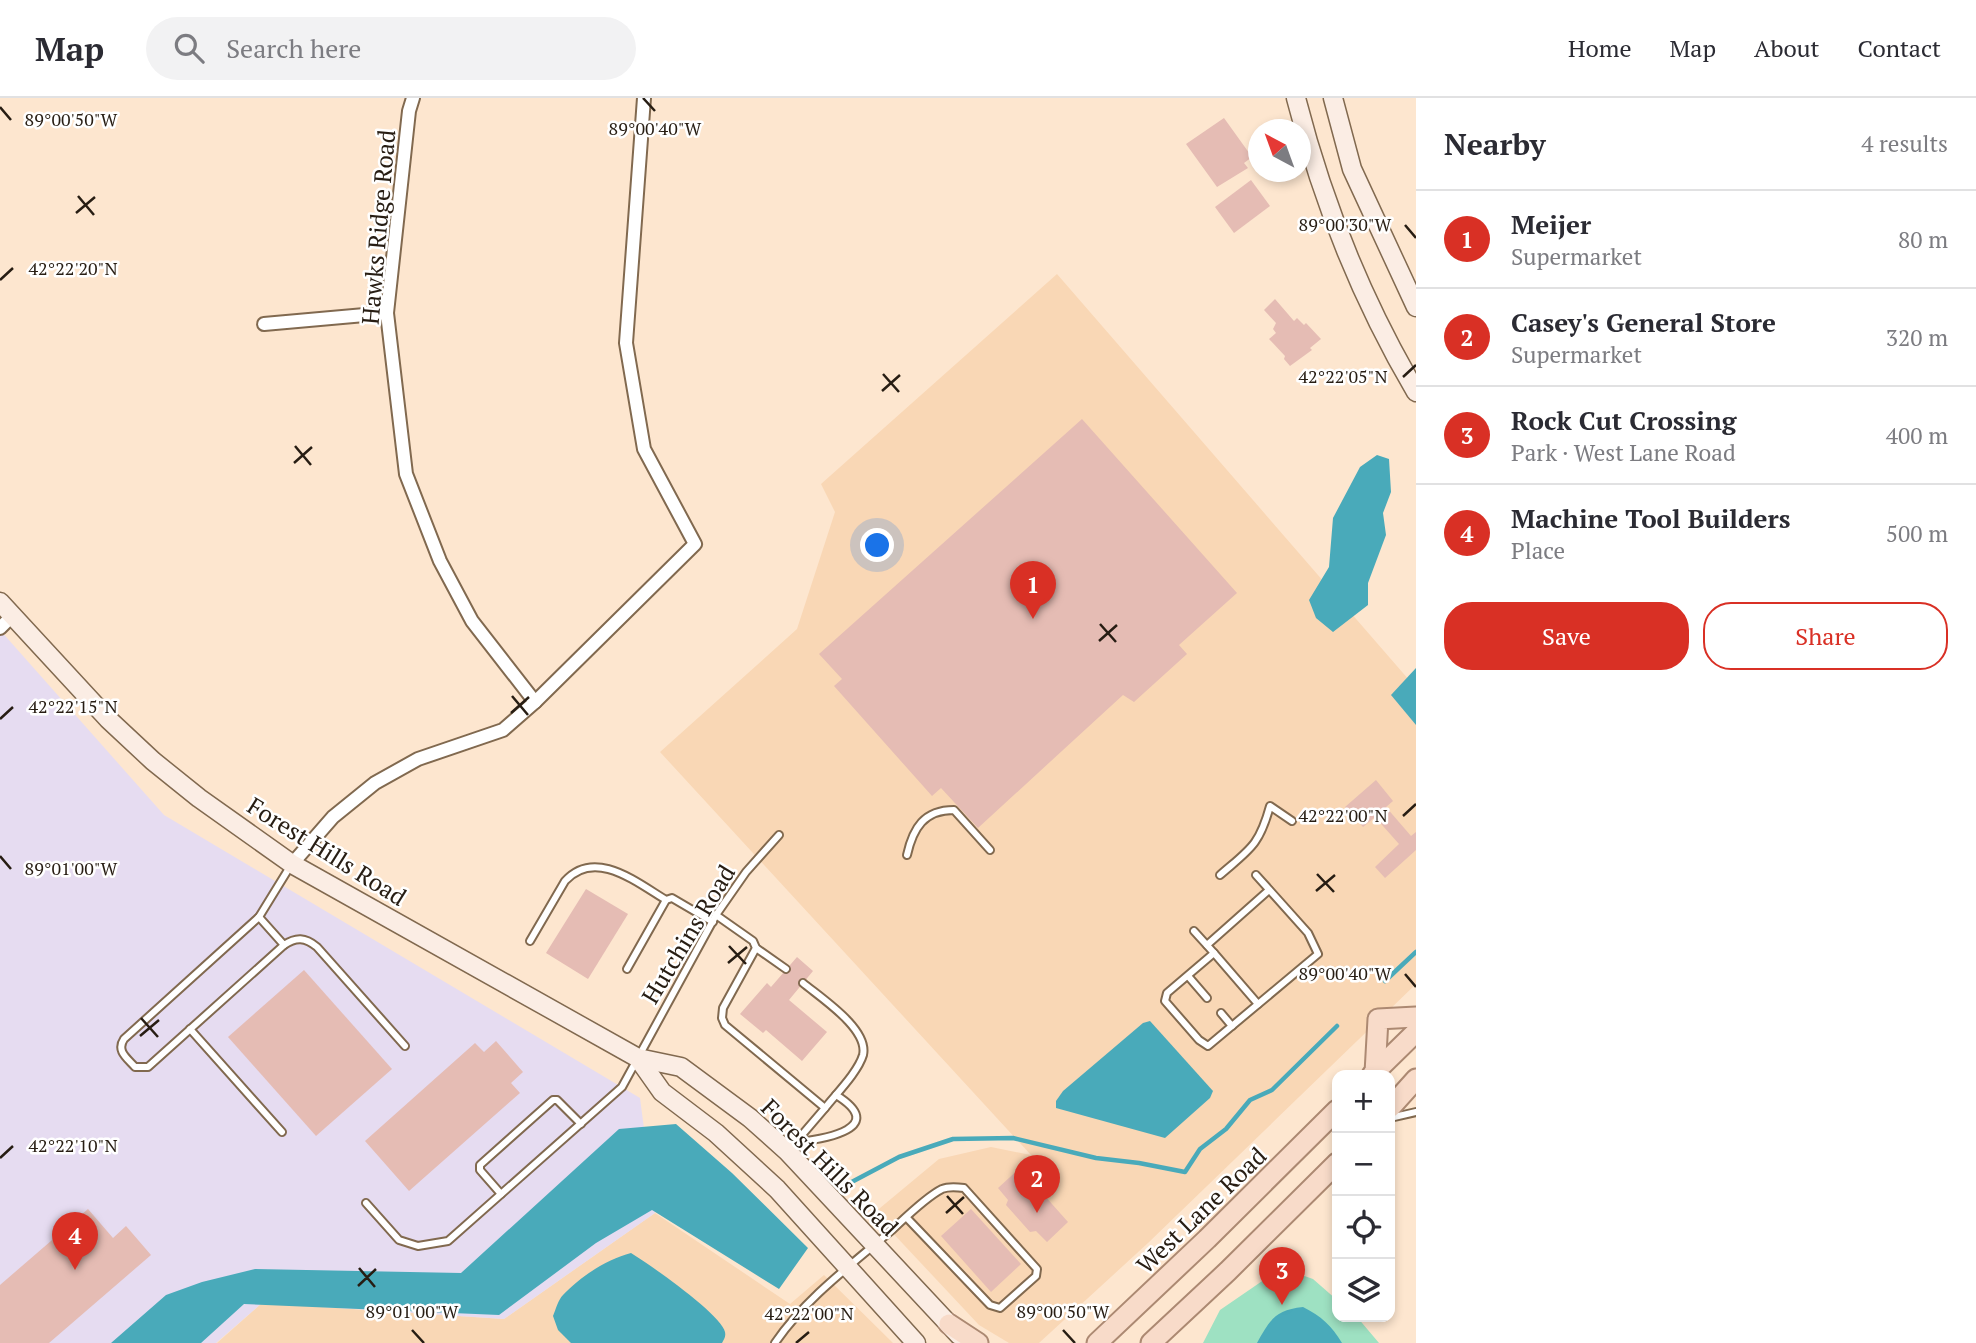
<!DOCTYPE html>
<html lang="en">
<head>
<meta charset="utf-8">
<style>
	:root { --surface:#fff; --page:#f2f2f3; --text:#2b2b33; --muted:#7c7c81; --line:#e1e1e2; --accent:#d93025 }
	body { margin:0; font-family:"PT Serif",serif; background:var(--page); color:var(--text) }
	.controls { position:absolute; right:21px; bottom:21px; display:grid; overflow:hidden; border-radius:14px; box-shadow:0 4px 10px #0003 }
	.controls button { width:63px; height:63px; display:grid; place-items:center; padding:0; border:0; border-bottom:2px solid var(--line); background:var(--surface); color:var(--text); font:35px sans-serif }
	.compass { position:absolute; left:1248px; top:21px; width:63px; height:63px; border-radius:50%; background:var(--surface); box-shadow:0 4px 10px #0003; rotate:319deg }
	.you { position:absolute; left:878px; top:448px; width:24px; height:24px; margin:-18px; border:5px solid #fff; border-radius:50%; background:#1a73e8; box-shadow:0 0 0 10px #1a73e833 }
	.badge { display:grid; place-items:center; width:46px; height:46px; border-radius:50%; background:var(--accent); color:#fff; font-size:23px; font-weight:700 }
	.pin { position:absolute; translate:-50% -58px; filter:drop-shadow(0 2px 4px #0008) }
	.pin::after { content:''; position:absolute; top:37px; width:24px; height:21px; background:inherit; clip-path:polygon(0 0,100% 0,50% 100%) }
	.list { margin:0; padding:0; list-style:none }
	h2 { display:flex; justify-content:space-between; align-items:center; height:91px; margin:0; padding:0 28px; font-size:30px }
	h2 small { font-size:23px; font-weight:400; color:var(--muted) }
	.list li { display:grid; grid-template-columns:46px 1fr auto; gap:21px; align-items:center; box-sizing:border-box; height:98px; padding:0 28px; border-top:2px solid var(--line) }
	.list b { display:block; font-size:26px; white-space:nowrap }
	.list p { margin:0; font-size:23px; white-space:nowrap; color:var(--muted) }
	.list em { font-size:23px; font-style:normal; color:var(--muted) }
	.actions { display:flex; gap:14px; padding:21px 28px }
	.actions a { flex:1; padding:16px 0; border:2px solid var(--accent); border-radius:28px; text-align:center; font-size:24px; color:var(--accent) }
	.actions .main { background:var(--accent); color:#fff }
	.icon { flex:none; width:38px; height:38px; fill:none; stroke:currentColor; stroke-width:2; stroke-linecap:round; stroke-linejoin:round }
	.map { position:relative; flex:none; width:1416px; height:1245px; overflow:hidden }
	header { display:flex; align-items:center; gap:42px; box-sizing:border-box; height:98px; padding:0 35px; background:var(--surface); border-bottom:2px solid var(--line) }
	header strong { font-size:33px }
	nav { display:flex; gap:38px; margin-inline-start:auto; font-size:24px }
	.search { width:490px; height:63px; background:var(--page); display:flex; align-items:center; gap:18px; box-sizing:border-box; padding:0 24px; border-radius:38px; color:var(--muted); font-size:26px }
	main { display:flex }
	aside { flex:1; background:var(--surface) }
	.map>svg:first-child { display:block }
</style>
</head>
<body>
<header>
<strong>Map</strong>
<div class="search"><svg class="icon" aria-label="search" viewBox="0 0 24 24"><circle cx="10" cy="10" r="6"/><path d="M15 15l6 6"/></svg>Search here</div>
<nav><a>Home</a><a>Map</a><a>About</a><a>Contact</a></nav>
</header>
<main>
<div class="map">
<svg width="1416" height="1245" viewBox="0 0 1416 1245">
	<rect width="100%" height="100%" fill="#fde6cf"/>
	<g fill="#f9d7b5">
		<polygon points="1057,176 1416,590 1416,886 1148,1145 1039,1245 1009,1245 979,1227 874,1115 939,1061 991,1049 1031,1057 660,654 797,531 835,414 821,386"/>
		<polygon points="655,1115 790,1206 824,1177 893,1245 217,1245 262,1205 504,1221"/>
	</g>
	<polygon fill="#e6dcf1" points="0,532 164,717 640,1000 655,1115 504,1221 262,1205 216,1245 0,1245"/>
	<polygon fill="#9ee1c2" points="1293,1174 1313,1181 1337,1202 1337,1219 1357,1219 1379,1245 1203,1245 1220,1212 1271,1177"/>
	<g fill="#49aaba">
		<polygon points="1377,357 1389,361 1391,394 1383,415 1386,437 1368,485 1368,507 1333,534 1316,520 1309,502 1329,469 1333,420 1360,369"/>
		<polygon points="1416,570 1416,627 1391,597"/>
		<polygon points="1150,923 1213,993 1210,1000 1165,1040 1056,1010 1056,1003 1063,993 1143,925"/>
		<polygon points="676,1026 732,1075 808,1150 779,1191 652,1112 596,1145 499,1217 244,1206 201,1245 111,1245 166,1197 202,1184 255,1171 461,1175 619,1031"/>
		<path d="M631,1155C649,1166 722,1217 725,1234C726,1239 724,1241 722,1245H571L558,1232L553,1218C556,1211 558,1202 563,1197C580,1179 607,1161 631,1155Z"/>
		<path d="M1303,1209C1321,1218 1332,1228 1342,1245H1257C1270,1222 1275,1212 1303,1209Z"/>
	</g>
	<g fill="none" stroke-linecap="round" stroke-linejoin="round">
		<g stroke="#49aaba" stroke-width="4.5">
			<polyline points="1385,883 1416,854"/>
			<polyline points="846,1087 899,1059 953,1041 1013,1040 1096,1060 1139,1065 1185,1074 1200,1051 1226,1031 1250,1002 1272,992 1337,928"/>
		</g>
	</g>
	<g fill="#e5bcb4">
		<polygon points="1224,20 1252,59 1244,65 1248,70 1217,89 1186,46"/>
		<polygon points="1251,82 1270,108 1234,135 1215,109"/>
		<polygon points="1275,201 1294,223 1297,220 1304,227 1306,225 1321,241 1310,250 1312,252 1290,268 1284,261 1285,258 1269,241 1276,235 1273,231 1276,225 1264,212"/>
		<polygon points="1082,321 1237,495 1179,547 1187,556 1134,604 1123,597 978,730 941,690 932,698 834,588 842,581 819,556"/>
		<polygon points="1376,682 1393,703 1386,709 1411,738 1416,734 1416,752 1385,780 1375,769 1399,746 1375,719 1363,729 1345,709"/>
		<polygon points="586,791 628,816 588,881 546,855"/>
		<polygon points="797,859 813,873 789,902 827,934 802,963 766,932 763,935 740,916 767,885 771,889"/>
		<polygon points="304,872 392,971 316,1038 228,939"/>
		<polygon points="496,943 523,974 511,985 520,995 409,1093 365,1043 475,945 484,954"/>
		<polygon points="1020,1070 1068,1124 1047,1144 1036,1133 1030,1134 1006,1107 1008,1102 998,1090"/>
		<polygon points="88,1111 113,1140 126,1128 151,1157 49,1245 0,1245 0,1187"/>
		<polygon points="971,1111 1021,1166 991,1194 941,1138"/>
	</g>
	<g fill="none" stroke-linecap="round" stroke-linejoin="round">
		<defs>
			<g id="lane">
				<path d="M907,757C913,730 924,712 954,712L990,752"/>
				<path d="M1220,777C1250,751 1259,748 1270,708L1292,723"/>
				<polyline points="716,817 753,843 756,850 723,910 722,920 725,927 825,1010 789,1052"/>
				<path d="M259,819L284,847C296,839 305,839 317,849L405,948"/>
				<polyline points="1194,833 1214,855 1167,895 1165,903 1199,942 1208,948 1318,856 1308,835 1256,777"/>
				<path d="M530,843L565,783C595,750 636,784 666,802"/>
				<path d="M284,847L148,969H135C127,960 116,953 124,941L259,819L291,767"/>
				<polyline points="1207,847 1269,792"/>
				<polyline points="756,850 786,871"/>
				<polyline points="1214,855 1258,906"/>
				<polyline points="627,871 666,802 672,800 713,824"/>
				<polyline points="1188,878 1207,900"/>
				<path d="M803,885C821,900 869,931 863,957C858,974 836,996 825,1010"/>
				<polyline points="1221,915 1232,928"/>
				<polyline points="190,931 282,1034"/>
				<polyline points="1390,1020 1416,1014"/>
				<path d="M797,1044C825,1041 889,1030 836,997"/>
				<polyline points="501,1096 480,1072 480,1067 553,1002 557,1002 581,1026"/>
				<polyline points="366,1105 399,1142 418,1148 448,1143 622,989 716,817 746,774 779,737"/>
				<path d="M775,1245C806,1200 851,1167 892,1132C906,1119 926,1099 942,1091C949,1088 957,1089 964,1090L1037,1171L1036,1178L1000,1210L990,1207L906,1119"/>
			</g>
			<g id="street">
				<polyline points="413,0 409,13 387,215 406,376 440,463 472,523 535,604"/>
				<polyline points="264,226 387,215"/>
				<polyline points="0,530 12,518"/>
				<polyline points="292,766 333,719 375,685 418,661 503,632 535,604 695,446 644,351 626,245 644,0"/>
			</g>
			<g id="secondary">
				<path d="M1296,0C1322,102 1363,204 1416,294"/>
				<polyline points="1333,0 1352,71 1416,209"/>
				<polyline points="0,504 108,621 153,663 199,700 292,766 638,960 681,969 750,1020 788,1054 959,1237"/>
				<polyline points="638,960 662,994 716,1035 777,1091 916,1245"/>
			</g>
			<g id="primary">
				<polyline points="1375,975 1378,921 1416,919"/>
				<polyline points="1372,977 1416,934"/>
				<polyline points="1390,1010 1416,981"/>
				<polyline points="949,1226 978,1245"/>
				<polyline points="1097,1245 1207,1141 1337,1012"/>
				<polyline points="1151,1245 1228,1173 1337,1065"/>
			</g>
		</defs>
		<use href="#lane" stroke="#81694f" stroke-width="10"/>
		<use href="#street" stroke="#81694f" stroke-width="16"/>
		<use href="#secondary" stroke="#81694f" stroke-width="21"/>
		<use href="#primary" stroke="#ac8972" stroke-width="23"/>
		<use href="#lane" stroke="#fff" stroke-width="6"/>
		<use href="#street" stroke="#fff" stroke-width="12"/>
		<use href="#secondary" stroke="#fbede4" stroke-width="18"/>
		<use href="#primary" stroke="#f8dbc9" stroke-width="19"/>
	</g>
	<path fill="none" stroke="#271d13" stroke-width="2.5" d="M643,0L655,13M0,9L11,22M78,98L94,117M76,115L95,99M1405,127L1416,140M0,182L13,170M883,276L899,294M1403,279L1416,267M882,293L900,277M295,348L311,367M294,365L312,349M1100,526L1116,544M1099,543L1117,527M512,598L528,617M511,615L529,599M0,621L13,609M1403,718L1416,706M0,758L11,771M1317,776L1334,794M1316,793L1335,777M729,848L746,866M728,865L747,849M1405,876L1416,889M141,920L158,939M140,938L159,922M0,1060L13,1048M947,1098L963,1116M946,1115L964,1099M359,1170L375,1189M358,1188L376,1171M412,1232L424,1245M1063,1232L1075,1245M796,1245L809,1234"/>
	<g text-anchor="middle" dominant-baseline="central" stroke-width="5" stroke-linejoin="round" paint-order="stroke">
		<g font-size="24" fill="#271d13" stroke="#fff">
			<text transform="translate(378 129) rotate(-85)">Hawks Ridge Road</text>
			<text transform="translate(327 753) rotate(32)">Forest Hills Road</text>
			<text transform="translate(688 836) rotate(-59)">Hutchins Road</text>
			<text transform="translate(830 1069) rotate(45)">Forest Hills Road</text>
			<text transform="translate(1201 1112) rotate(-44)">West Lane Road</text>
		</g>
	</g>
	<g font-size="18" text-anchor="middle" fill="#271d13" stroke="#fff" stroke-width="5" stroke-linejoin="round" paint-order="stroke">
		<text x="71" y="28">89°00'50"W</text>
		<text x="655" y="37">89°00'40"W</text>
		<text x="1345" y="133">89°00'30"W</text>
		<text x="73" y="177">42°22'20"N</text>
		<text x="1343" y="285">42°22'05"N</text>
		<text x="73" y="615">42°22'15"N</text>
		<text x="1343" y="724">42°22'00"N</text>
		<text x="71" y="777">89°01'00"W</text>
		<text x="1345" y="882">89°00'40"W</text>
		<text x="73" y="1054">42°22'10"N</text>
		<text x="412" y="1220">89°01'00"W</text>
		<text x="1063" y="1220">89°00'50"W</text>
		<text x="809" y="1222">42°22'00"N</text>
	</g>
</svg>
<div class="controls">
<button>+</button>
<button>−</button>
<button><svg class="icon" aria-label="locate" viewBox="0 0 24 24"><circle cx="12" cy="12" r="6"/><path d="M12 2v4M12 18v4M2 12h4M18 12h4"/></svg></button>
<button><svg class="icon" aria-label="layers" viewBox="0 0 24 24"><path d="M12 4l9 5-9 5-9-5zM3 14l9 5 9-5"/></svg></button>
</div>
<svg class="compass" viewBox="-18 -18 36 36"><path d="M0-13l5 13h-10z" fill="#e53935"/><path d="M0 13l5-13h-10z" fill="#7c7c81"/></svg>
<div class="you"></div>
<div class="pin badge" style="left:1033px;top:521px">1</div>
<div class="pin badge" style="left:1037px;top:1115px">2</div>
<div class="pin badge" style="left:1282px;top:1207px">3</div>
<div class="pin badge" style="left:75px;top:1172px">4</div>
</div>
<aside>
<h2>Nearby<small>4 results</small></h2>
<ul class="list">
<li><span class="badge">1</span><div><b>Meijer</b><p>Supermarket</p></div><em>80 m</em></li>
<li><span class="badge">2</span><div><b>Casey's General Store</b><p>Supermarket</p></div><em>320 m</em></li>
<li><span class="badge">3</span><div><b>Rock Cut Crossing</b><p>Park · West Lane Road</p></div><em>400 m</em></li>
<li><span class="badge">4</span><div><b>Machine Tool Builders</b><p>Place</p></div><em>500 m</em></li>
</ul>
<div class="actions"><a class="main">Save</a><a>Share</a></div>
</aside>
</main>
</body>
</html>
